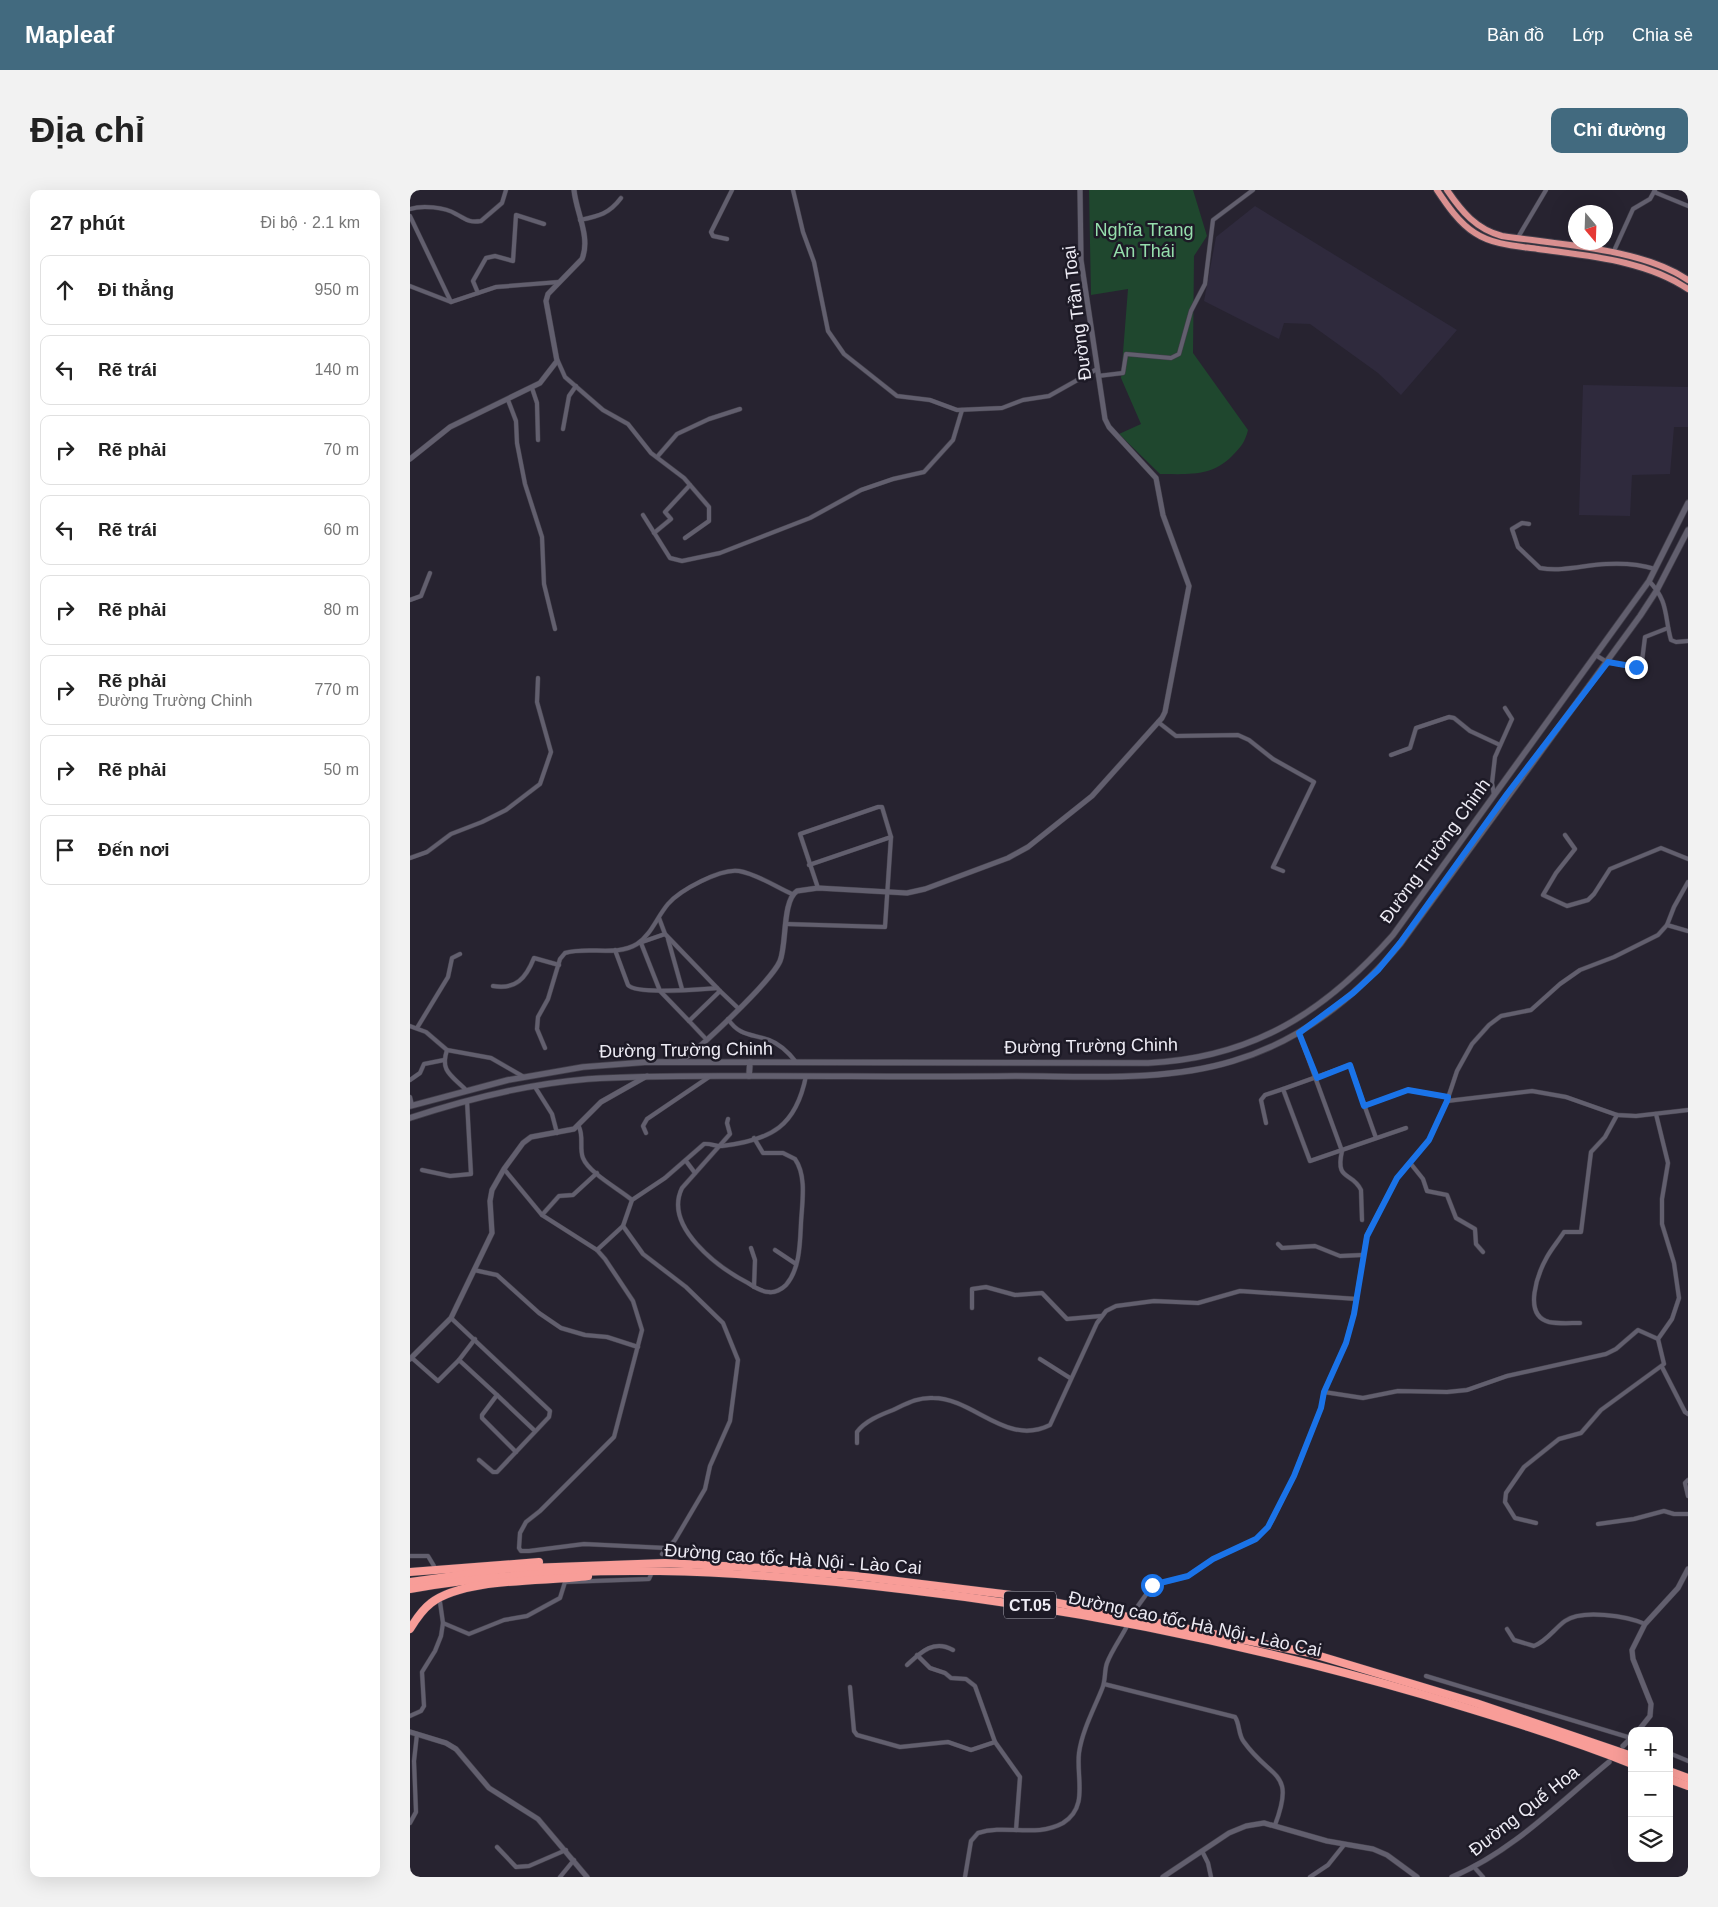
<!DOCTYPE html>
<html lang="vi">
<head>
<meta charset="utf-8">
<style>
	:root { --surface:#fff; --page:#f2f2f2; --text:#222; --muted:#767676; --line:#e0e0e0; --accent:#426a7f }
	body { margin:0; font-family:Helvetica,sans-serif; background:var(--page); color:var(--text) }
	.controls { position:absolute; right:15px; bottom:15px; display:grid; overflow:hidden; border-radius:10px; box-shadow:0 5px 20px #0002 }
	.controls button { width:45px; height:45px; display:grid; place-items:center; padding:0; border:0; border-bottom:1px solid var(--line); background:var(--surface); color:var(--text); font:25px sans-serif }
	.compass { position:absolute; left:1158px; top:15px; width:45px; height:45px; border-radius:50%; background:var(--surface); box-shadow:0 5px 20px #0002; rotate:161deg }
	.stop { position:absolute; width:15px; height:15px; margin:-11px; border:4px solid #1a73e8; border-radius:50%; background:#fff }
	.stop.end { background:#1a73e8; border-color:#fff; box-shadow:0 1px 5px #0008 }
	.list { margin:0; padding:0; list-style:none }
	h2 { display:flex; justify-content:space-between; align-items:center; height:65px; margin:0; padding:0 20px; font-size:21px }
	h2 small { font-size:16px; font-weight:400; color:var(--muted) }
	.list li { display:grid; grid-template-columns:32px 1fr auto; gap:15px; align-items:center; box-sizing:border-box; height:70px; margin:0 10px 10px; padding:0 10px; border:1px solid var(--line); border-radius:10px }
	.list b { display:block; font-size:19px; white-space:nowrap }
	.list p { margin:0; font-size:16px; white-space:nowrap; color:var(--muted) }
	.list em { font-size:16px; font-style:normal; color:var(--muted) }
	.icon { flex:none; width:28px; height:28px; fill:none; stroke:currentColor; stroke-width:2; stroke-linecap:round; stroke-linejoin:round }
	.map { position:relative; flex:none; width:1278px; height:1687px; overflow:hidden; border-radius:10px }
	header { display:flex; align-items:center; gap:30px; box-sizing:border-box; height:70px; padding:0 25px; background:var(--accent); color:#fff }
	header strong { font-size:24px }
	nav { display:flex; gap:28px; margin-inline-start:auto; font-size:18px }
	.intro { display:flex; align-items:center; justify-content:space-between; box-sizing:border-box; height:120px; padding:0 30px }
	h1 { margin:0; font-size:35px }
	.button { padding:12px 22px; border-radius:10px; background:var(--accent); color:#fff; font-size:18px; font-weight:700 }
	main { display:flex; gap:30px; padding:0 30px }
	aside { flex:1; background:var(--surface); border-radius:10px; box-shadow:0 5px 20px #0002 }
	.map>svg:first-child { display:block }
</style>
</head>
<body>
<header>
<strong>Mapleaf</strong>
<nav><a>Bản đồ</a><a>Lớp</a><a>Chia sẻ</a></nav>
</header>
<div class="intro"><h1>Địa chỉ</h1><a class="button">Chỉ đường</a></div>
<main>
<aside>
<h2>27 phút<small>Đi bộ · 2.1 km</small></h2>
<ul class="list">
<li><svg class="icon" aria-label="ahead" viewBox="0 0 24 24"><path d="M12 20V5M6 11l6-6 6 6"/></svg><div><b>Đi thẳng</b></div><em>950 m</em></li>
<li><svg class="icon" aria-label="left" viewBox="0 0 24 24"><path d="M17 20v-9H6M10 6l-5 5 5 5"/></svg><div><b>Rẽ trái</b></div><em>140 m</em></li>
<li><svg class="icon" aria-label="right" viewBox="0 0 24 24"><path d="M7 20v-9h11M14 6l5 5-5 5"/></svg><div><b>Rẽ phải</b></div><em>70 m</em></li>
<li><svg class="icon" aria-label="left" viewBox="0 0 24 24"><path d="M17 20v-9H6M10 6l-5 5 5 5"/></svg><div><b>Rẽ trái</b></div><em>60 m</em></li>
<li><svg class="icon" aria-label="right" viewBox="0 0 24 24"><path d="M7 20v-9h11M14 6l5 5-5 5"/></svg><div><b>Rẽ phải</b></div><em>80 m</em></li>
<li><svg class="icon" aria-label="right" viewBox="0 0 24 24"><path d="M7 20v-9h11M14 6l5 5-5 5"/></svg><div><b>Rẽ phải</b><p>Đường Trường Chinh</p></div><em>770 m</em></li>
<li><svg class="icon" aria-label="right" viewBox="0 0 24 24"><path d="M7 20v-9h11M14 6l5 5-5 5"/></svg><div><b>Rẽ phải</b></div><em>50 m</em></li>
<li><svg class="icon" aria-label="arrive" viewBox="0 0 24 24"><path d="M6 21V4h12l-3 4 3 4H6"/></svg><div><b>Đến nơi</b></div></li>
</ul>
</aside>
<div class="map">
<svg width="1278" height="1687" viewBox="0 0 1278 1687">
	<rect width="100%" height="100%" fill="#272330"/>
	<g fill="#2f2a3d">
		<polygon points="845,16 1047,140 991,205 968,183 900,134 874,133 869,149 794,111 806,47"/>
		<polygon points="1173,195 1278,197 1278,237 1264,237 1260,284 1222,285 1220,326 1169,325"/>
	</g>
	<path fill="#1f472e" d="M679,0H783L797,46L784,66L783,163L838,240C835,252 831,257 822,266C801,287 779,284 750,284L709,244L731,234L711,188L718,99L681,105Z"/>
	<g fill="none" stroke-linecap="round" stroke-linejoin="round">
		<defs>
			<g id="minor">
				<polyline points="383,0 393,42 404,72 418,141 434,164 487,206 520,210 547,220 592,218 613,210 639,206 687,179"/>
				<polyline points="1244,2 1278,16"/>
				<path d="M0,19C12,15 35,17 46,24C56,29 58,33 71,31L92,13L96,0"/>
				<polyline points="0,26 41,112"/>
				<path d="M170,30C189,26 199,24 211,8"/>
				<polyline points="317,49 303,46 301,42 322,0"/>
				<polyline points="1107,49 1136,0"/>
				<polyline points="1203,63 1223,19 1240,9 1245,0"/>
				<polyline points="0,96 41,112 86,97 149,92"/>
				<polyline points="68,103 63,91 76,68 85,66 103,71 106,25 134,34"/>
				<polyline points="147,169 155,187 193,220 218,234 241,263 274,288 299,317 299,331 275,348"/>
				<polyline points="688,186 713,183 716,164 761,168 769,164 781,121 795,94 803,30 843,0"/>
				<polyline points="122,198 127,213 128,250"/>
				<polyline points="98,210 106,231 107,253 115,294 132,347 134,394 145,439"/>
				<polyline points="153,239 159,206 166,196"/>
				<polyline points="247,267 267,244 299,229 330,219"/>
				<polyline points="233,325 260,368 272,371 310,363 400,328 451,300 483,289 514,282 543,250 552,220"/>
				<path d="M1119,334L1112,333L1102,339L1108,357L1130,378C1153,382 1174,375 1196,374C1213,373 1229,374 1245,379"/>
				<polyline points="244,343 261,329 255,322 280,295"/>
				<path d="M1239,391C1259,412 1254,425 1261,450L1266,452L1278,451"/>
				<polyline points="0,410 11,406 20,383"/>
				<polyline points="1187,466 1197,472 1225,477 1232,471 1235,447 1258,438"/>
				<polyline points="748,532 766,546 828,545 839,550 863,569 904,592 863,677 873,681"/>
				<polyline points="981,565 1000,558 1006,538 1039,527 1044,528 1060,541 1090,555"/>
				<polyline points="1084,605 1082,593 1085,567 1102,529 1095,518"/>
				<polyline points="1155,645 1165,659 1146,683 1133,705 1157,716 1178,710 1184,704 1200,679 1251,658 1278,669"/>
				<polyline points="0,668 17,662 41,644 72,632 96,620 130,594 141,562 127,512 128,488"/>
				<polyline points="399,675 481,647"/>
				<polyline points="249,728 255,744 310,801"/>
				<polyline points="376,734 475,737 481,647 472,617 468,617 390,644 408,698"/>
				<polyline points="1257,735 1278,741"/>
				<polyline points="258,749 272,799"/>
				<polyline points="229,753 255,744"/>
				<polyline points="231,753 250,801 279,831"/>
				<path d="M205,760L218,795C226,805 292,799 307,798"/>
				<path d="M83,796C106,800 116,788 124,768L149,775"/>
				<path d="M318,829C329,846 342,844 359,850C370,854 379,863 386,872"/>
				<polyline points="0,836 16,842 37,860 81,868 114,887"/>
				<polyline points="7,838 38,787 42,768 50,764"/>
				<path d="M889,843L932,961C925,992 942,981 951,1000L952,1030"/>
				<polyline points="296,849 279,831 310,801 329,819"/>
				<path d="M135,858L127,839L128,827L138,809L150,769L155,763C178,756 206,767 227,754C241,745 247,727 258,714C270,700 311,678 329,681C347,684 366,697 382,704"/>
				<path d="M37,860C30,881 41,885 55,899"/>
				<polyline points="0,890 10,883 14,874 34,870"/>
				<polyline points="125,897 142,924 147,943"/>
				<polyline points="0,907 2,915"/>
				<polyline points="1037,911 1122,901 1156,907 1207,925 1226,926 1278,920"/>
				<polyline points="954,916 998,900 1038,907"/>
				<path d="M318,929L317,933L320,944L272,998C253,1037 309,1078 338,1093C344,1097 352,1102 359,1102C365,1103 372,1099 376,1095C390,1079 390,1053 391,1033C392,1013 397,986 385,969L373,963H353L344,948"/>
				<polyline points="856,933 851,910 855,905 873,899"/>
				<path d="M169,937C174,947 169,958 173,968C179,983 209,999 222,1010"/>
				<polyline points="236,943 233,936 237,929 299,887"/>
				<polyline points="966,948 940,875 873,899 900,971 996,938"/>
				<polyline points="276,971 285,983"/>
				<polyline points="1001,974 1013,989 1017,1001 1037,1005 1046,1028 1065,1039 1066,1054 1073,1062"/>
				<polyline points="94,979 132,1025 187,1060 195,1069 223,1111 232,1140 204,1247 130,1321 116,1332 110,1343 109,1358 111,1361 119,1361 174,1354 256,1358"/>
				<polyline points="12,980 40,986 61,984 57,911"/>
				<polyline points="132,1025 149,1006 163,1005 187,983"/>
				<polyline points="213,1036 233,1064 276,1097 313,1133 328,1170 320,1231 300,1276 295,1299 265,1350 252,1364"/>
				<polyline points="868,1054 872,1058 905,1056 930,1066 952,1065"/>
				<polyline points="341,1058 345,1070 344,1097"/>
				<path d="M187,1060L213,1036L222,1010L255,988L294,954C301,953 306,957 312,956C362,950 386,936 396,886"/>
				<polyline points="365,1060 386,1074"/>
				<polyline points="64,1080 87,1085 129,1123 151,1138 175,1145 197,1147 228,1157"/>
				<polyline points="562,1118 562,1099 576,1097 605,1105 632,1103 657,1129 691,1126"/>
				<polyline points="41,1128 140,1221 139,1227 87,1282 83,1282 69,1270"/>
				<path d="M1170,1133C1160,1133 1148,1134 1139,1132C1112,1125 1128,1083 1137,1067C1142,1058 1149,1050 1154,1042H1171L1181,962L1195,947L1207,925"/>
				<polyline points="65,1149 49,1170 87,1205 72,1225 72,1228 106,1262"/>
				<polyline points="2,1168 28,1191 49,1170"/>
				<polyline points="630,1169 660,1188"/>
				<polyline points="1252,1177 1275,1222 1278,1224"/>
				<polyline points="914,1202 953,1208 988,1201 1037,1202 1057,1200 1097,1186 1196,1164 1206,1159 1228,1140 1248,1149"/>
				<polyline points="87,1205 125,1241"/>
				<path d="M447,1253V1242C455,1231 470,1225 483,1220C496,1214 508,1207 523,1208C564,1208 596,1257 640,1235L687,1133L696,1121L706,1116L744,1111L788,1113L830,1101L947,1109"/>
				<polyline points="1278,1290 1275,1293 1278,1306"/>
				<polyline points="1126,1333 1105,1328 1095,1312 1096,1303 1114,1277 1149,1249 1171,1243 1191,1220 1254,1174 1248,1149 1262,1129 1269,1108 1264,1073 1252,1034 1252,1009 1258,973 1246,924"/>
				<polyline points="1188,1334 1224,1329 1254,1321 1264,1324 1278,1324"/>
				<polyline points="0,1366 18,1366 24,1376"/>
				<polyline points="725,1420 743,1395 778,1386 803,1369 846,1349 858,1337 863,1329 884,1286 911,1218 914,1202 936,1153 944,1123 957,1045 987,988 1019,950 1037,911 1047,881 1062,854 1079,835 1091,826 1121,820 1150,794 1170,780 1204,767 1248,745 1257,735 1264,717 1278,692"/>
				<polyline points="33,1433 59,1444 94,1430 117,1426 150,1408 155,1392 239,1389 243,1380"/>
				<path d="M1097,1439L1104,1450L1124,1456C1137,1451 1144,1439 1155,1431C1172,1419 1217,1426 1235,1434"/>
				<polyline points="507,1465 520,1478 535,1483 541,1488 556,1489 565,1496 585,1552 610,1587 606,1640"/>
				<path d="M497,1475C511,1462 524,1449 543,1460"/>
				<polyline points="1016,1486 1221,1548"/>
				<path d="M694,1494L825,1527C830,1534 828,1545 834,1552C861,1590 886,1580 865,1635"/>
				<polyline points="440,1497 444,1541 447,1545 490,1557 538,1552 561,1560 585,1552"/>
				<polyline points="0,1526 11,1521 14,1516 12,1482 25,1461 31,1446 33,1433 30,1412"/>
				<polyline points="1259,1563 1278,1571"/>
				<polyline points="0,1633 6,1622 4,1571 7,1544"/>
				<polyline points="87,1657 106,1677 119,1676 156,1660"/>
				<polyline points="792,1661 798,1673 801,1687"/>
				<polyline points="1064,1677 1073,1687"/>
				<polyline points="150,1687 164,1670"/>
				<path d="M555,1687L561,1651L568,1643C596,1634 626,1648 653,1633C679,1617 666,1588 669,1563C672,1541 684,1519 692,1499C696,1490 694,1481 697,1473C702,1460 711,1448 717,1436"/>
				<polyline points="900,1687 918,1675 934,1655"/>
			</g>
			<g id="tertiary">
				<path d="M0,269L40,237L130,193L147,171L136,111L138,104L172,69C181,47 166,22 164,0"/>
				<path d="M269,872C288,861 362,790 370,771C377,754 372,711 387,701L408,698L497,703L515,699L598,668L618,657L682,606L752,528L755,522L779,396L753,325L746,288L699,237L695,229L671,70L670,0"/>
				<polyline points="0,1169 41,1128 82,1043 80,1011 82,1000 94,979 113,953 121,947 164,939 191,912 237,886"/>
				<polyline points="1228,1541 1240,1526 1241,1514 1223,1469 1222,1460 1235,1434 1268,1398 1278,1379"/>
				<polyline points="0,1542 36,1553 46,1559 79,1598 128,1629 177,1687"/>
				<polyline points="1213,1556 1222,1547"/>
				<polyline points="753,1687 819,1643 836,1636 854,1633 917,1651 963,1659 977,1665 1007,1687"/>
				<path d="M1042,1687C1102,1662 1149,1613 1199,1572"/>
			</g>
			<g id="secondary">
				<polyline points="339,886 340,872"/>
				<path d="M0,916L98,890L173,877L238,872L738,873C843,868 915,822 983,745L1239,391L1278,313"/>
				<path d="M0,928C57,909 118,894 178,889C237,885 296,886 355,886C438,886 522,887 605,886C677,886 754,892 823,871C891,851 946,807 991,753L1230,426L1247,400L1278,340"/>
			</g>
			<g id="trunk">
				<path d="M1027,0C1037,15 1049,33 1065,43C1083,55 1107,56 1128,59C1178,66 1235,70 1278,99"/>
				<path d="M1037,0C1052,22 1066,39 1092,46C1149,55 1231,58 1278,90"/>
			</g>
			<g id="motorway">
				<polyline points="0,1382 129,1372"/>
				<polyline points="0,1392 94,1379 255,1373 352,1378 446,1386 618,1407 900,1463 1066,1513 1222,1566"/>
				<path d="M0,1399C166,1370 333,1380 499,1400C674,1420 845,1456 1014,1505C1084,1526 1154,1547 1222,1574"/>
				<path d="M0,1439C6,1429 12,1420 21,1413C55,1387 137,1392 178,1386"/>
				<polyline points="1259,1581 1278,1588"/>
				<polyline points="1259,1589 1278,1596"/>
			</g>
		</defs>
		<use href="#minor" stroke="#413e49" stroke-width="5"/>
		<use href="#tertiary" stroke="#413e49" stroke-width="6"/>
		<use href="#secondary" stroke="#413e49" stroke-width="7"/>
		<use href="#trunk" stroke="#413e49" stroke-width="8"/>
		<use href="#motorway" stroke="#413e49" stroke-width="9"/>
		<use href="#minor" stroke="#625f6e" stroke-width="4"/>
		<use href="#tertiary" stroke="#625f6e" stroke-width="5"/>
		<use href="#secondary" stroke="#625f6e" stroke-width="5.5"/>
		<use href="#trunk" stroke="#da9090" stroke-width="6"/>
		<use href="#motorway" stroke="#f89d98" stroke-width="8"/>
	</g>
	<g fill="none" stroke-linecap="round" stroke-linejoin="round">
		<polyline stroke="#1a73e8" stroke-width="6" points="742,1395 778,1386 803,1369 846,1349 858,1337 884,1286 911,1218 914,1202 936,1153 944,1124 957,1046 987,988 1019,950 1037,911 1038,907 998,900 954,916 940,875 907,888 889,843 943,803 968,780 990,753 1097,604 1198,472 1226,477"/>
	</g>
	<g text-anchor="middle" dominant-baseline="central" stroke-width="5" stroke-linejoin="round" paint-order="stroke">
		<rect fill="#1d1a26" stroke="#afadb7" stroke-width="1" x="594" y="1401.5" width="52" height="27" rx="4"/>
		<g font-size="16" font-weight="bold" fill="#eeecf5">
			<text x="620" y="1415">CT.05</text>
		</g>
		<g font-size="18" fill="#95deac" stroke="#1d1a26">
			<text x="734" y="40">Nghĩa Trang<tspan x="734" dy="21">An Thái</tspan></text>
		</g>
		<g font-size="18" fill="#eeecf5" stroke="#1d1a26">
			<text transform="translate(667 123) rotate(-97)">Đường Trần Toại</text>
			<text transform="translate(1025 661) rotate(-54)">Đường Trường Chinh</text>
			<text transform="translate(681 856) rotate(-1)">Đường Trường Chinh</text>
			<text transform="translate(276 860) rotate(-1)">Đường Trường Chinh</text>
			<text transform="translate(383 1369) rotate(4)">Đường cao tốc Hà Nội - Lào Cai</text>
			<text transform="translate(785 1434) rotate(12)">Đường cao tốc Hà Nội - Lào Cai</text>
			<text transform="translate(1114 1621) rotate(-38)">Đường Quế Hoa</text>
		</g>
	</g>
</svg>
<div class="controls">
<button>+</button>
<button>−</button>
<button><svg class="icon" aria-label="layers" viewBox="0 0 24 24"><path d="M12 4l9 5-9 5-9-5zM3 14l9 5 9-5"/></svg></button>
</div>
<svg class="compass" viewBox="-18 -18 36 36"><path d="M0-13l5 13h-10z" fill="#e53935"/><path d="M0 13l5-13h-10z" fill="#767676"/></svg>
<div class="stop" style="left:742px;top:1395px"></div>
<div class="stop end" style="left:1226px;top:477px"></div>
</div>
</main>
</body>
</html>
